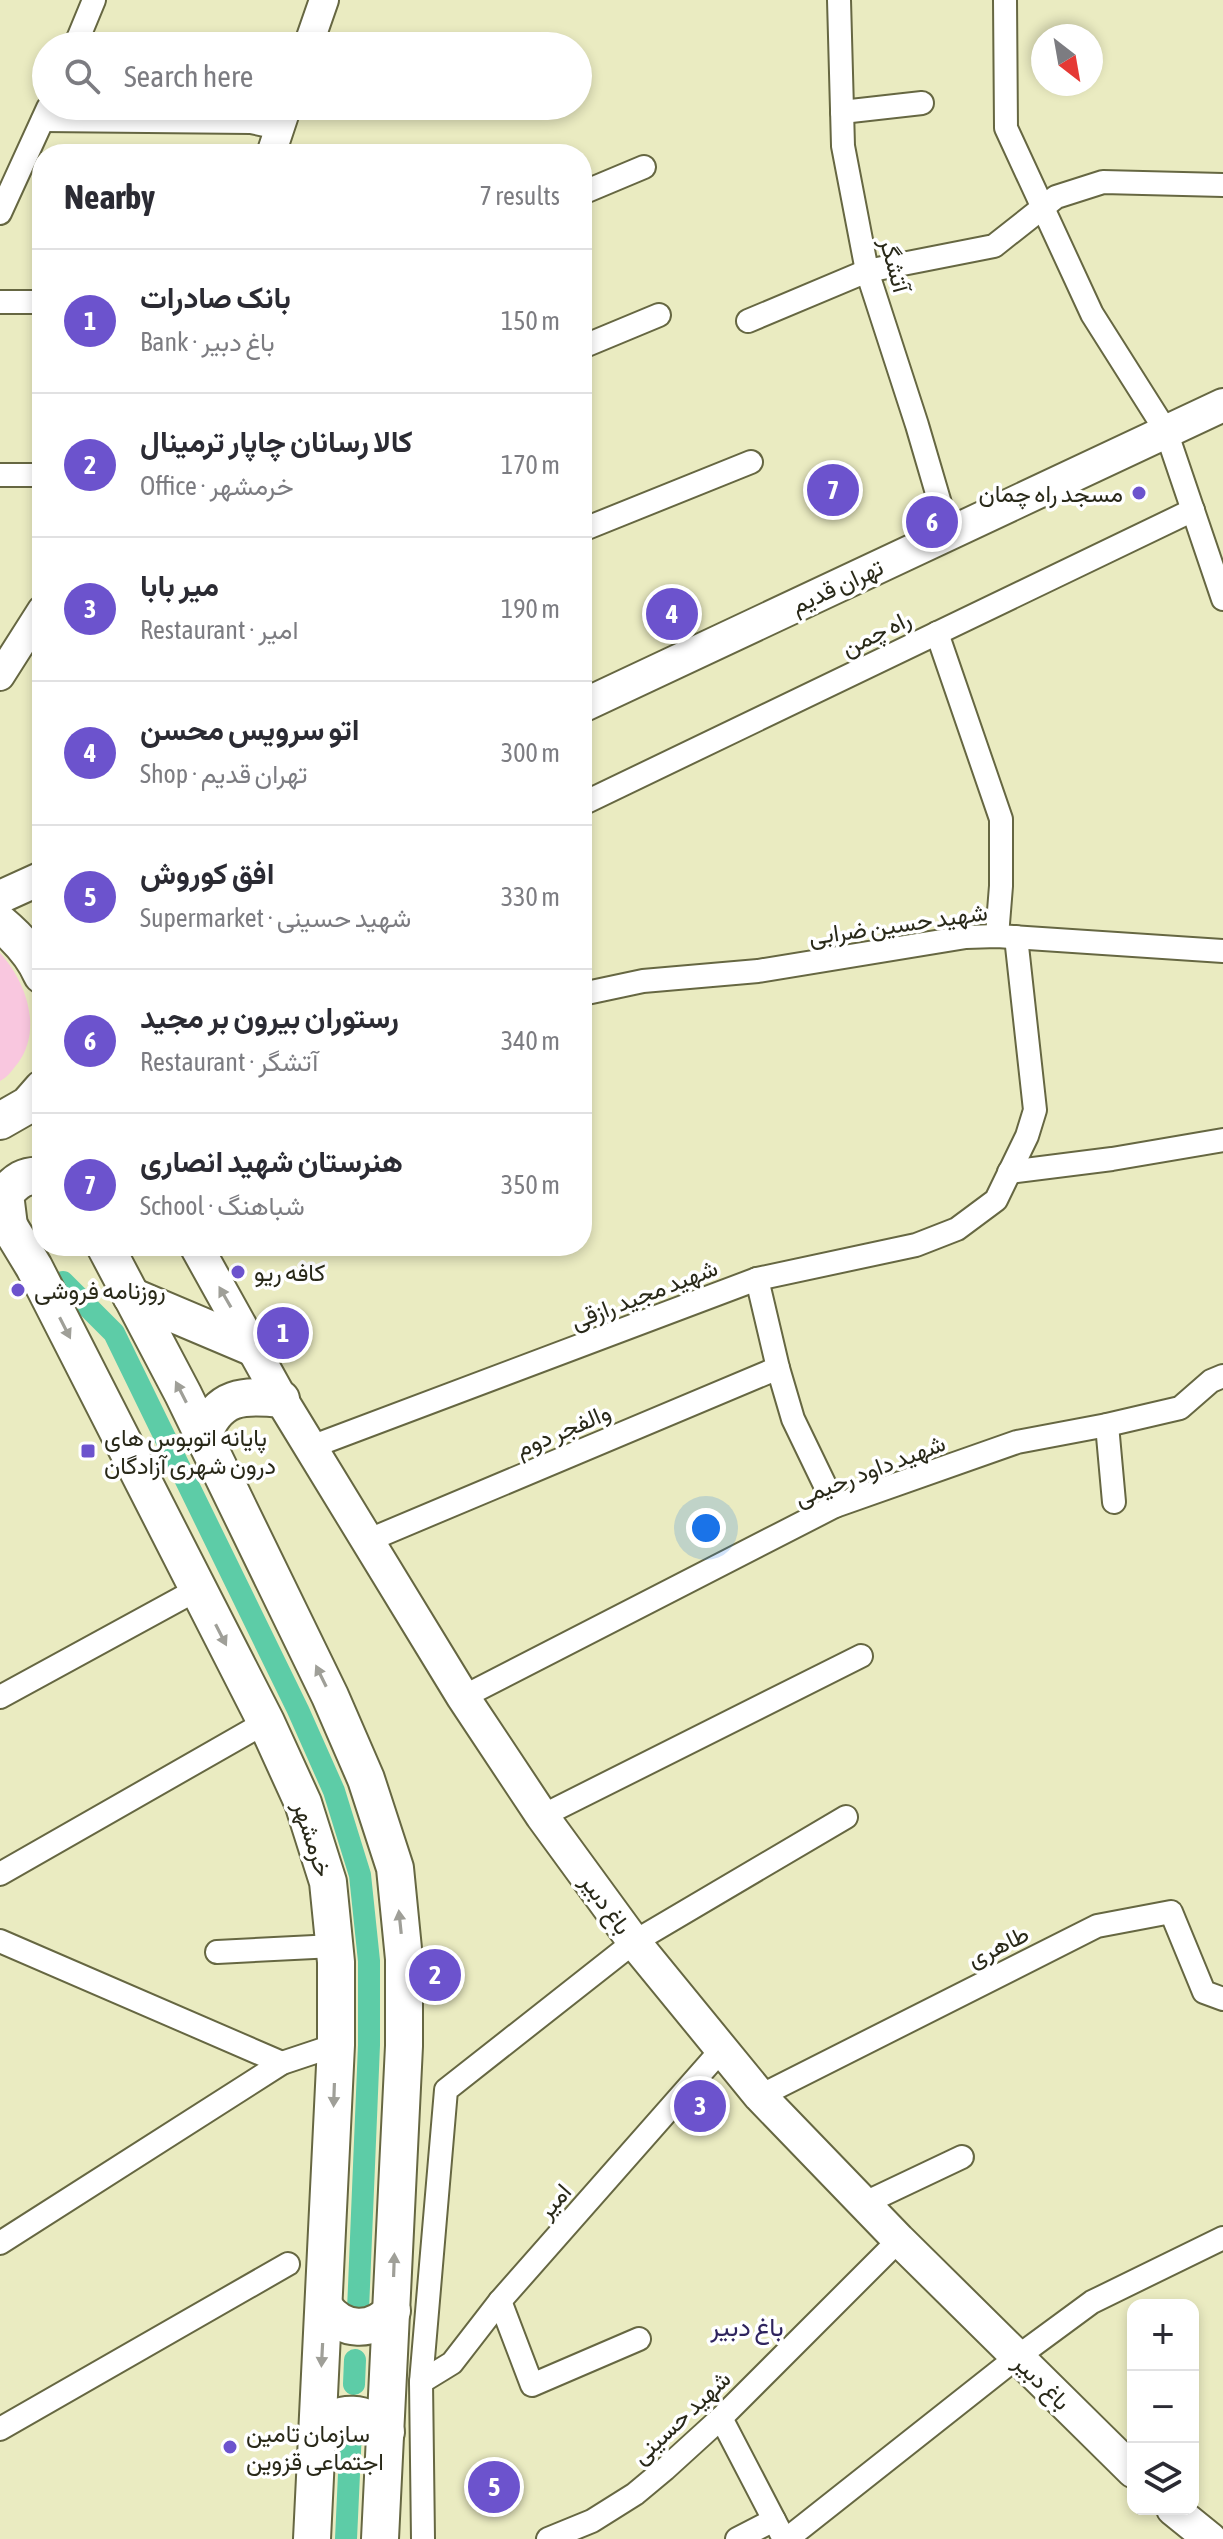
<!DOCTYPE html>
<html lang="en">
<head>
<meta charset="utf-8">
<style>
	:root { --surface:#fff; --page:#f7f7f7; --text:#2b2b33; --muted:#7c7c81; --line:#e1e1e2; --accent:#6c53cd }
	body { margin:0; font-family:"Asap Condensed",Vazirmatn,sans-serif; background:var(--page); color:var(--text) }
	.controls { position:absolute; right:24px; bottom:24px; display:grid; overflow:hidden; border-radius:16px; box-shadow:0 4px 12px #0003 }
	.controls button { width:72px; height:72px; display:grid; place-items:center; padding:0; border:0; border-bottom:2px solid var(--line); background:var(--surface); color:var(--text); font:40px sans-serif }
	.compass { position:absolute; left:1031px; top:24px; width:72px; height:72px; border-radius:50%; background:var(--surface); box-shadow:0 4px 12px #0003; rotate:149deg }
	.you { position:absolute; left:706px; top:1528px; width:28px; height:28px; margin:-20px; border:6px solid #fff; border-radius:50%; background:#1a73e8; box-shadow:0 0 0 12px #1a73e833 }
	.badge { display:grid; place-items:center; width:52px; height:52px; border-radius:50%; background:var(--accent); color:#fff; font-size:26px; font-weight:700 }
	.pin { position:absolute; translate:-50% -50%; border:4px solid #fff; box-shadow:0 2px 8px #0006 }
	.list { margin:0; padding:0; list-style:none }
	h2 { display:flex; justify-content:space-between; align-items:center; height:104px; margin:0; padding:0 32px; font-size:34px }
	h2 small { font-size:26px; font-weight:400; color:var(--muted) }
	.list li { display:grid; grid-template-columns:52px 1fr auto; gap:24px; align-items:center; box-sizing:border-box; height:144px; padding:0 32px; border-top:2px solid var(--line) }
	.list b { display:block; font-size:30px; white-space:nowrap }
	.list p { margin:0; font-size:26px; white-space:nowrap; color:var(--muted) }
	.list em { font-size:26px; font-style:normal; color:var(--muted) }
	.icon { flex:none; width:44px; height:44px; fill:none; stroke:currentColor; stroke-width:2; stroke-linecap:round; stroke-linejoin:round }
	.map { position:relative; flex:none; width:1223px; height:2539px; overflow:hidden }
	.search { position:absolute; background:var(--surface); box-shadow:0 4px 12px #0003; left:32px; top:32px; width:560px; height:88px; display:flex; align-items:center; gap:20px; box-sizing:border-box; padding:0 28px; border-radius:44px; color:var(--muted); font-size:30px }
	.panel { position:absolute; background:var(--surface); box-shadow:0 4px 12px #0003; left:32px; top:144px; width:560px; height:1112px; border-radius:32px }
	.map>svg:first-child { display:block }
</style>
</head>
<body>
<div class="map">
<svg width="1223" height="2539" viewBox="0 0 1223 2539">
	<rect width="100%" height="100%" fill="#eaebc1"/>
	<path fill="#f9c7df" d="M0,953C26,981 43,1029 18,1063C12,1070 8,1077 0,1081Z"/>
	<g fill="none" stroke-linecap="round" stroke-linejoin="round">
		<g stroke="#5dcca7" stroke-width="22">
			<polyline points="63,1282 114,1333 298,1710 334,1791 360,1875 369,1961 369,2045 358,2310"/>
			<polyline points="354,2384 355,2360"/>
			<polyline points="346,2539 351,2430"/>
		</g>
		<defs>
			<g id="minor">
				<polyline points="839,0 843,146 867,271 917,425 949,534"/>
				<polyline points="1005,0 1006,128 1092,314 1166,431 1223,599"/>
				<polyline points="75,46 94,0"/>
				<polyline points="842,112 922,103"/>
				<polyline points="43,120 251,122 279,128"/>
				<polyline points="582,193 644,167"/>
				<polyline points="0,213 48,108"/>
				<polyline points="0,302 42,302"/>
				<polyline points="748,321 867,271 994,246 1056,197 1103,182 1223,185"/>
				<polyline points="582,347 659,315"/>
				<polyline points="0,475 42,475"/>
				<polyline points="582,530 751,462"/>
				<polyline points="937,633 1001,819 1001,886 997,936"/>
				<polyline points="582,804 1193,510"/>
				<polyline points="582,994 643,981 758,971 966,937 997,936 1223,951"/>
				<polyline points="1009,1172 1112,1159 1223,1140"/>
				<polyline points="757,1279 778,1368 793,1419 835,1506"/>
				<polyline points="1107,1425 1114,1502"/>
				<polyline points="311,1447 757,1279 916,1245 957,1229 996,1200 1027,1136 1035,1110 1016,937"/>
				<polyline points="369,1540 778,1368"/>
				<polyline points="0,1697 198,1589"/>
				<polyline points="463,1697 835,1506 1017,1442 1107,1425 1180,1408 1211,1381 1223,1376"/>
				<polyline points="542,1816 861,1656"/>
				<polyline points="0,1874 266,1722"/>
				<polyline points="0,1941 282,2063"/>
				<polyline points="217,1952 334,1946"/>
				<polyline points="760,2096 1097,1926 1171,1912 1204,1992 1223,1999"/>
				<polyline points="865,2203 962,2157"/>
				<polyline points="0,2243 282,2063 336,2045"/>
				<polyline points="500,2301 532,2385 639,2339"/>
				<polyline points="421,2382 452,2363 500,2301 723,2048"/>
				<polyline points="721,2418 784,2539"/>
				<polyline points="0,2429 288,2264"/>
				<polyline points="423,2539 421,2382 446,2090 634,1942 846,1817"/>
				<polyline points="548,2539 592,2521 635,2494 665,2469 721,2418 899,2240"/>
				<polyline points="737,2539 774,2520"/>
				<polyline points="787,2539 1016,2358 1092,2302 1223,2238"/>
			</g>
			<g id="tertiary">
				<polyline points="308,46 324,0"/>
				<polyline points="271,154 287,106"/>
				<polyline points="0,676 42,610"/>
			</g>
			<g id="secondary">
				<polyline points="582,706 1223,405"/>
				<polyline points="0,897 42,878"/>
				<polyline points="196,1246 281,1399 463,1697 542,1816 634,1942 760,2096 899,2240 1133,2471"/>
				<polyline points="1173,2509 1210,2539"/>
			</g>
			<g id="primary">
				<path d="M0,923C18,938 33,954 42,975"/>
				<polyline points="0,1121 28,1105 42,1089"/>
				<polyline points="0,1211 34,1267 266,1722 303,1803 328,1882 336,1962 336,2045 312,2539"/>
				<path d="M9,1226L5,1194C16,1181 25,1174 42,1176"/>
				<polyline points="105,1246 183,1394 330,1696 366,1779 395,1868 404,1959 404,2046 380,2539"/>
				<polyline points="131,1296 254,1348"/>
				<path d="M203,1436C218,1395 243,1395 281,1399"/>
				<path d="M325,2308C343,2332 372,2333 392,2311"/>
				<path d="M318,2429C340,2409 366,2410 386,2432"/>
			</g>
		</defs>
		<use href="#minor" stroke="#666742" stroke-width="26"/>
		<use href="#tertiary" stroke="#666742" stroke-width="32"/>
		<use href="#secondary" stroke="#666742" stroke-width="36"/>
		<use href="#primary" stroke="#666742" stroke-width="40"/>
		<use href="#minor" stroke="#fff" stroke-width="22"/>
		<use href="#tertiary" stroke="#fff" stroke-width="28"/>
		<use href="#secondary" stroke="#fff" stroke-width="32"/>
		<use href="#primary" stroke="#fff" stroke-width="36"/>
	</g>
	<defs><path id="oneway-solid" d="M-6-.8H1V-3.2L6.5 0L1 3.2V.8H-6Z" transform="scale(2)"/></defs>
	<g fill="#9f9f98">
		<use href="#oneway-solid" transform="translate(225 1297) rotate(-120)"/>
		<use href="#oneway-solid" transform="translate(65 1328) rotate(63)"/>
		<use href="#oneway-solid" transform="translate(181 1392) rotate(-117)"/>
		<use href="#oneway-solid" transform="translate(221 1635) rotate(63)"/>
		<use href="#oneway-solid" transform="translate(321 1676) rotate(-116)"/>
		<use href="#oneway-solid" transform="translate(400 1922) rotate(-96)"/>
		<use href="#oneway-solid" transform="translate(334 2095) rotate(92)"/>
		<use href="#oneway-solid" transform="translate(394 2265) rotate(-88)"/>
		<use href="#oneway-solid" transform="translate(322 2355) rotate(93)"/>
	</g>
	<g fill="#6c53cd" stroke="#fff" stroke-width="3">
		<circle cx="1139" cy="493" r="8"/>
		<circle cx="238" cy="1272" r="8"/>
		<circle cx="18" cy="1290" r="8"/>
		<rect x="80" y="1443" width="16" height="16" rx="4"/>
		<circle cx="230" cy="2447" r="8"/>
	</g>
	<g text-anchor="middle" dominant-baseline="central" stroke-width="7" stroke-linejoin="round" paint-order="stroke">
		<g font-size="24" fill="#292919" stroke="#fff">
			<text transform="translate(895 265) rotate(75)">آتشگر</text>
			<text transform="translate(837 586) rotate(-25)">تهران قدیم</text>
			<text transform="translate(876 633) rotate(-26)">راه چمن</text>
			<text transform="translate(898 924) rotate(-8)">شهید حسین ضرابی</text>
			<text transform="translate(644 1294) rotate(-21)">شهید مجید رازقی</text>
			<text transform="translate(563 1430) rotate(-23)">والفجر دوم</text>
			<text transform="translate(870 1470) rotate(-21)">شهید داود رحیمی</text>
			<text transform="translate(313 1839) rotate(72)">خرمشهر</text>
			<text transform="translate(606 1904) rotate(54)">باغ دبیر</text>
			<text transform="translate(998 1946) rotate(-26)">طاهری</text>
			<text transform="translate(554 2201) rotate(-49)">امیر</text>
			<text transform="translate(1042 2382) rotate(44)">باغ دبیر</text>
			<text transform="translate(681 2417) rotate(-43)">شهید حسینی</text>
		</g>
		<g font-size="24" fill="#292919" stroke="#fff" text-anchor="start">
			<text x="1123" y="493" text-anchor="end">مسجد راه چمان</text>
			<text x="254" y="1272">کافه ریو</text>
			<text x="34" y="1290">روزنامه فروشی</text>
			<text x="104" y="1437">پایانه اتوبوس های<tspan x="104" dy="28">درون شهری آزادگان</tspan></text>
			<text x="246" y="2433">سازمان تامین<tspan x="246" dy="28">اجتماعی قزوین</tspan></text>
		</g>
		<g font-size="26" fill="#2f245e" stroke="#fff">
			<text x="747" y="2327">باغ دبیر</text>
		</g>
	</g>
</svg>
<div class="controls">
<button>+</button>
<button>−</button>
<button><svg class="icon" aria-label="layers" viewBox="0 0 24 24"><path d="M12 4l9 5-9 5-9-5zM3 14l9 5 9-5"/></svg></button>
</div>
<svg class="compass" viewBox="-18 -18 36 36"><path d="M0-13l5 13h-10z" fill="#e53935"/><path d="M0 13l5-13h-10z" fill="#7c7c81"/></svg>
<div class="you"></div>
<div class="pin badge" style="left:283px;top:1333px">1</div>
<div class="pin badge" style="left:435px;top:1975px">2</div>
<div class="pin badge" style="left:700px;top:2106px">3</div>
<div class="pin badge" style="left:672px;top:614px">4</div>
<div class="pin badge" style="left:494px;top:2487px">5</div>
<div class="pin badge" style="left:932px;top:522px">6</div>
<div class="pin badge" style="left:833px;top:490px">7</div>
<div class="search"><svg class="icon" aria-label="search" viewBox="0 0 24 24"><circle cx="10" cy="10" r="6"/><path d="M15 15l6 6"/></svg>Search here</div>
<section class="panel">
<h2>Nearby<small>7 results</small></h2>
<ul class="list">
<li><span class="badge">1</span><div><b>بانک صادرات</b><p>Bank · باغ دبیر</p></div><em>150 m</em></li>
<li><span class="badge">2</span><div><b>کالا رسانان چاپار ترمینال</b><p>Office · خرمشهر</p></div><em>170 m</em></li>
<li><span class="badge">3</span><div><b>میر بابا</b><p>Restaurant · امیر</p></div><em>190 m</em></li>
<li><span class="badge">4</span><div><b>اتو سرویس محسن</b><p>Shop · تهران قدیم</p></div><em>300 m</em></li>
<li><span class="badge">5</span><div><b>افق کوروش</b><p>Supermarket · شهید حسینی</p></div><em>330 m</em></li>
<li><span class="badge">6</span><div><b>رستوران بیرون بر مجید</b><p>Restaurant · آتشگر</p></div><em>340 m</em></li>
<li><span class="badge">7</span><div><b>هنرستان شهید انصاری</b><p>School · شباهنگ</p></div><em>350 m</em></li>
</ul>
</section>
</div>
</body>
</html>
